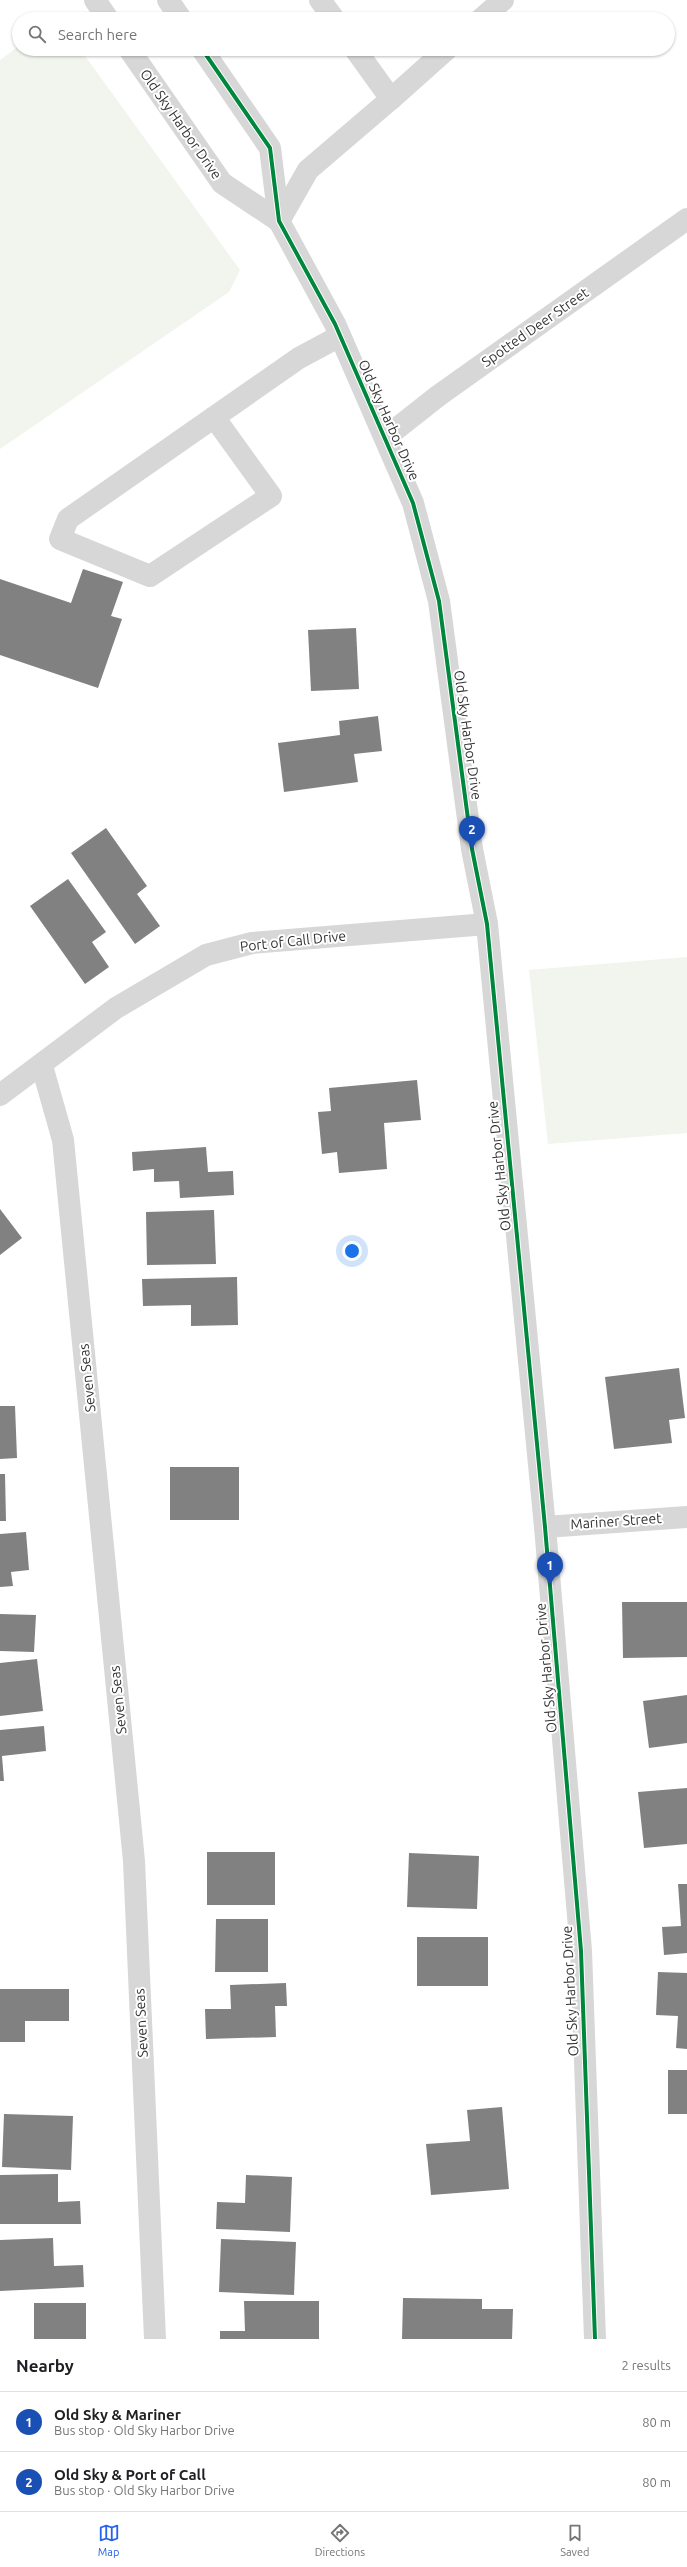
<!DOCTYPE html>
<html lang="en">
<head>
<meta charset="utf-8">
<style>
	:root { --surface:#fff; --page:#f2f2f2; --text:#202124; --muted:#757577; --line:#e0e0e0; --accent:#2563eb }
	body { margin:0; font-family:Ubuntu,sans-serif; background:var(--page); color:var(--text) }
	.you { position:absolute; left:352px; top:1251px; width:14px; height:14px; margin:-10px; border:3px solid #fff; border-radius:50%; background:#1a73e8; box-shadow:0 0 0 6px #1a73e833 }
	.badge { display:grid; place-items:center; width:26px; height:26px; border-radius:50%; background:var(--accent); color:#fff; font-size:13px; font-weight:700 }
	.pin { position:absolute; translate:-50% -33px; filter:drop-shadow(0 1px 2px #0008) }
	.pin::after { content:''; position:absolute; top:21px; width:14px; height:12px; background:inherit; clip-path:polygon(0 0,100% 0,50% 100%) }
	.list { margin:0; padding:0; list-style:none }
	h2 { display:flex; justify-content:space-between; align-items:center; height:52px; margin:0; padding:0 16px; font-size:17px }
	h2 small { font-size:13px; font-weight:400; color:var(--muted) }
	.list li { display:grid; grid-template-columns:26px 1fr auto; gap:12px; align-items:center; box-sizing:border-box; height:60px; padding:0 16px; border-top:1px solid var(--line) }
	.list b { display:block; font-size:15px; white-space:nowrap }
	.list p { margin:0; font-size:13px; white-space:nowrap; color:var(--muted) }
	.list em { font-size:13px; font-style:normal; color:var(--muted) }
	.icon { flex:none; width:22px; height:22px; fill:none; stroke:currentColor; stroke-width:2; stroke-linecap:round; stroke-linejoin:round }
	.map { position:relative; flex:none; width:687px; height:2339px; overflow:hidden }
	.search { position:absolute; background:var(--surface); box-shadow:0 1px 3px #0004; left:12px; right:12px; top:12px; height:44px; display:flex; align-items:center; gap:10px; box-sizing:border-box; padding:0 14px; border-radius:22px; color:var(--muted); font-size:15px }
	.sheet { height:172px; background:var(--surface) }
	nav { display:flex; justify-content:space-around; align-items:center; box-sizing:border-box; height:56px; border-top:1px solid var(--line); background:var(--surface); font-size:11px; color:var(--muted) }
	nav a { display:grid; justify-items:center; gap:2px }
	nav .on { color:var(--accent) }
	.map>svg:first-child { display:block }
</style>
</head>
<body>
<div class="map">
<svg width="687" height="2339" viewBox="0 0 687 2339">
	<rect width="100%" height="100%" fill="#fff"/>
	<g fill="#f1f5ed">
		<polygon points="19,46 19,49 80,49 240,270 229,292 0,449 0,60"/>
		<polygon points="687,957 687,1133 548,1144 529,970"/>
	</g>
	<g fill="#818181">
		<polygon points="83,569 123,582 111,616 122,619 98,688 0,655 0,579 71,603"/>
		<polygon points="356,628 359,689 311,691 308,630"/>
		<polygon points="378,716 382,751 354,754 358,782 284,792 278,743 340,735 339,721"/>
		<polygon points="106,828 147,886 137,894 160,926 135,944 71,853"/>
		<polygon points="68,879 106,932 92,942 109,967 85,984 30,906"/>
		<polygon points="417,1080 421,1120 384,1123 387,1169 339,1173 337,1152 322,1154 318,1112 331,1111 329,1088"/>
		<polygon points="206,1147 208,1172 233,1171 234,1195 180,1198 179,1181 154,1182 154,1169 133,1171 132,1152"/>
		<polygon points="0,1209 22,1238 0,1255"/>
		<polygon points="214,1210 216,1264 147,1265 146,1212"/>
		<polygon points="237,1277 238,1325 191,1326 191,1305 143,1306 142,1279"/>
		<polygon points="679,1368 685,1418 669,1420 672,1443 614,1449 605,1377"/>
		<polygon points="0,1406 15,1406 17,1458 0,1459"/>
		<rect x="170" y="1467" width="69" height="53"/>
		<polygon points="0,1474 5,1474 6,1521 0,1521"/>
		<polygon points="26,1532 29,1570 11,1572 13,1586 0,1587 0,1534"/>
		<polygon points="622,1602 687,1602 687,1657 623,1658"/>
		<polygon points="0,1614 36,1615 34,1652 0,1651"/>
		<polygon points="37,1659 43,1711 0,1716 0,1663"/>
		<polygon points="687,1695 687,1743 649,1748 643,1701"/>
		<polygon points="44,1726 46,1751 2,1756 4,1781 0,1781 0,1730"/>
		<polygon points="687,1788 687,1844 644,1848 638,1792"/>
		<rect x="207" y="1852" width="68" height="53"/>
		<polygon points="409,1853 479,1856 477,1909 407,1907"/>
		<polygon points="678,1884 687,1884 687,1953 664,1955 662,1927 681,1926"/>
		<polygon points="216,1919 268,1919 268,1972 215,1972"/>
		<rect x="417" y="1937" width="71" height="49"/>
		<polygon points="658,1972 687,1973 687,2049 676,2048 678,2016 656,2015"/>
		<polygon points="286,1983 287,2006 275,2006 276,2037 206,2039 205,2009 231,2009 230,1985"/>
		<polygon points="0,1989 69,1989 69,2021 25,2021 25,2042 0,2042"/>
		<rect x="668" y="2070" width="19" height="44"/>
		<polygon points="502,2107 509,2189 431,2195 426,2144 470,2141 467,2110"/>
		<polygon points="4,2114 73,2116 71,2170 2,2167"/>
		<polygon points="58,2174 58,2202 80,2201 81,2224 0,2224 0,2175"/>
		<polygon points="246,2175 292,2177 290,2232 216,2229 217,2202 245,2203"/>
		<polygon points="53,2238 54,2266 83,2265 84,2287 0,2291 0,2240"/>
		<polygon points="221,2239 296,2242 294,2295 219,2292"/>
		<polygon points="403,2298 482,2299 482,2309 513,2309 512,2339 402,2339"/>
		<polygon points="244,2301 319,2301 319,2339 220,2339 220,2331 245,2331"/>
		<rect x="34" y="2303" width="52" height="36"/>
	</g>
	<g fill="none" stroke-linecap="round" stroke-linejoin="round">
		<g stroke="#d7d7d7" stroke-width="22">
			<polyline points="95,0 108,19"/>
			<polyline points="168,0 181,19"/>
			<polyline points="320,0 334,19"/>
			<polyline points="481,19 503,0"/>
			<polyline points="129,49 222,183 279,221"/>
			<polyline points="202,49 270,148 279,221 335,324 413,503 439,601 472,849 487,924 545,1527 581,1951 595,2339"/>
			<polyline points="391,99 447,49"/>
			<polyline points="279,221 308,170 391,99 355,49"/>
			<polyline points="214,417 271,496 150,576 60,539 68,519 299,358 340,336"/>
			<polyline points="386,437 438,396 687,219"/>
			<polyline points="42,1066 63,1140 134,1861 155,2339"/>
			<polyline points="0,1095 116,1008 206,955 252,943 487,924"/>
			<polyline points="545,1527 687,1517"/>
		</g>
		<defs>
			<polyline id="cycleway" points="202,49 270,148 279,221 335,324 413,503 439,601 472,849 487,924 545,1527 581,1951 595,2339"/>
		</defs>
		<use href="#cycleway" stroke="#fff" stroke-width="6"/>
		<use href="#cycleway" stroke="#00873e" stroke-width="4"/>
	</g>
	<g text-anchor="middle" dominant-baseline="central" stroke-width="4" stroke-linejoin="round" paint-order="stroke">
		<g font-size="14" fill="#333" stroke="#fff">
			<text transform="translate(181 124) rotate(55)">Old Sky Harbor Drive</text>
			<text transform="translate(535 327) rotate(-35)">Spotted Deer Street</text>
			<text transform="translate(389 420) rotate(66)">Old Sky Harbor Drive</text>
			<text transform="translate(468 735) rotate(82)">Old Sky Harbor Drive</text>
			<text transform="translate(293 941) rotate(-6)">Port of Call Drive</text>
			<text transform="translate(499 1166) rotate(-96)">Old Sky Harbor Drive</text>
			<text transform="translate(87 1378) rotate(-96)">Seven Seas</text>
			<text transform="translate(616 1521) rotate(-4)">Mariner Street</text>
			<text transform="translate(546 1668) rotate(-95)">Old Sky Harbor Drive</text>
			<text transform="translate(118 1700) rotate(-96)">Seven Seas</text>
			<text transform="translate(570 1991) rotate(-93)">Old Sky Harbor Drive</text>
			<text transform="translate(141 2023) rotate(-93)">Seven Seas</text>
		</g>
	</g>
</svg>
<div class="you"></div>
<div class="pin badge" style="left:550px;top:1585px;background:#1a4fb4">1</div>
<div class="pin badge" style="left:472px;top:849px;background:#1a4fb4">2</div>
<div class="search"><svg class="icon" aria-label="search" viewBox="0 0 24 24"><circle cx="10" cy="10" r="6"/><path d="M15 15l6 6"/></svg>Search here</div>
</div>
<section class="sheet">
<h2>Nearby<small>2 results</small></h2>
<ul class="list">
<li><span class="badge" style="background:#1a4fb4">1</span><div><b>Old Sky &amp; Mariner</b><p>Bus stop · Old Sky Harbor Drive</p></div><em>80 m</em></li>
<li><span class="badge" style="background:#1a4fb4">2</span><div><b>Old Sky &amp; Port of Call</b><p>Bus stop · Old Sky Harbor Drive</p></div><em>80 m</em></li>
</ul>
</section>
<nav>
<a class="on"><svg class="icon" aria-label="map" viewBox="0 0 24 24"><path d="M3 6l6-2 6 2 6-2v14l-6 2-6-2-6 2zM9 4v14M15 6v14"/></svg>Map</a>
<a><svg class="icon" aria-label="directions" viewBox="0 0 24 24"><path d="M12 3l9 9-9 9-9-9zM9 14v-3h6M13 9l2 2-2 2"/></svg>Directions</a>
<a><svg class="icon" aria-label="saved" viewBox="0 0 24 24"><path d="M7 4h10v16l-5-4-5 4z"/></svg>Saved</a>
</nav>
</body>
</html>
